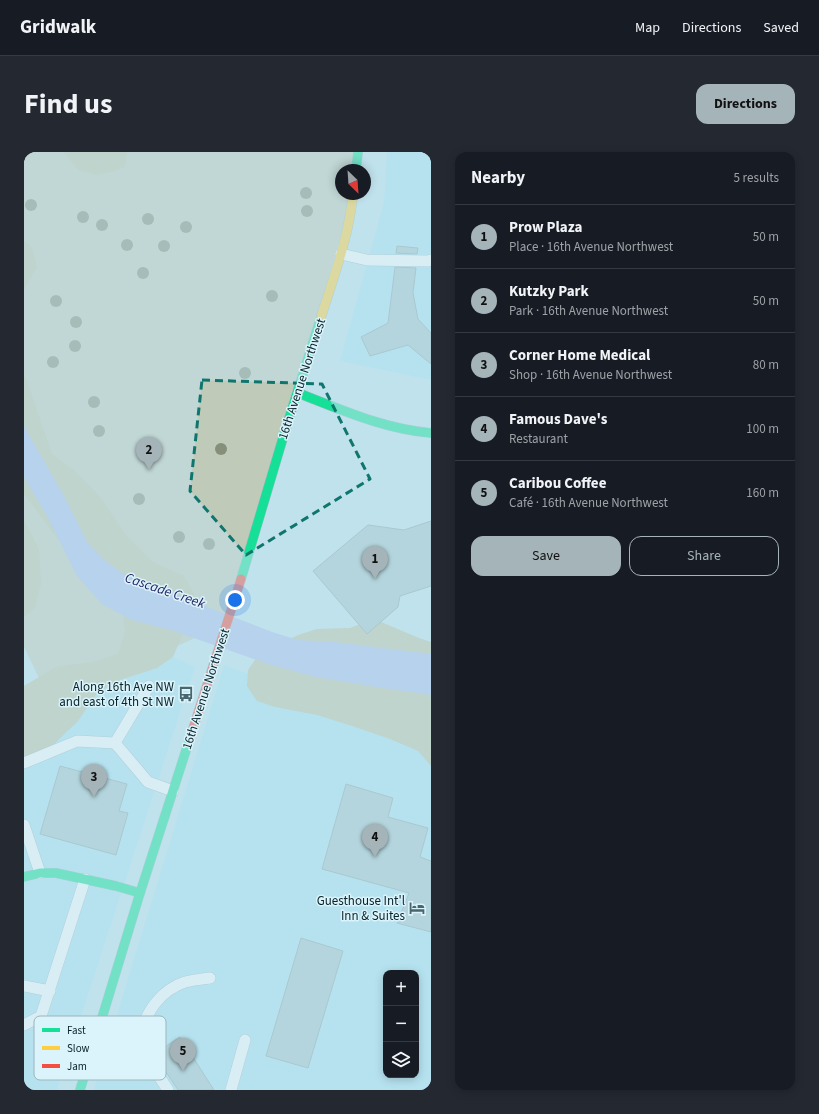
<!DOCTYPE html>
<html lang="en">
<head>
<meta charset="utf-8">
<style>
	:root { --surface:#171b24; --page:#242831; --text:#f1f3f6; --muted:#9ea1a6; --line:#363941; --accent:#a5b4b9 }
	body { margin:0; font-family:"Source Sans 3",sans-serif; background:var(--page); color:var(--text) }
	.controls { position:absolute; right:12px; bottom:12px; display:grid; overflow:hidden; border-radius:8px; box-shadow:0 2px 10px #0003 }
	.controls button { width:36px; height:36px; display:grid; place-items:center; padding:0; border:0; border-bottom:1px solid var(--line); background:var(--surface); color:var(--text); font:20px sans-serif }
	.compass { position:absolute; left:311px; top:12px; width:36px; height:36px; border-radius:50%; background:var(--surface); box-shadow:0 2px 10px #0003; rotate:155deg }
	.you { position:absolute; left:211px; top:448px; width:14px; height:14px; margin:-10px; border:3px solid #fff; border-radius:50%; background:#1a73e8; box-shadow:0 0 0 6px #1a73e833 }
	.badge { display:grid; place-items:center; width:26px; height:26px; border-radius:50%; background:var(--accent); color:#111; font-size:13px; font-weight:700 }
	.pin { position:absolute; translate:-50% -33px; filter:drop-shadow(0 1px 2px #0008) }
	.pin::after { content:''; position:absolute; top:21px; width:14px; height:12px; background:inherit; clip-path:polygon(0 0,100% 0,50% 100%) }
	.list { margin:0; padding:0; list-style:none }
	h2 { display:flex; justify-content:space-between; align-items:center; height:52px; margin:0; padding:0 16px; font-size:17px }
	h2 small { font-size:13px; font-weight:400; color:var(--muted) }
	.list li { display:grid; grid-template-columns:26px 1fr auto; gap:12px; align-items:center; box-sizing:border-box; height:64px; padding:0 16px; border-top:1px solid var(--line) }
	.list b { display:block; font-size:15px; white-space:nowrap }
	.list p { margin:0; font-size:13px; white-space:nowrap; color:var(--muted) }
	.list em { font-size:13px; font-style:normal; color:var(--muted) }
	.actions { display:flex; gap:8px; padding:12px 16px }
	.actions a { flex:1; padding:9px 0; border:1px solid var(--accent); border-radius:12px; text-align:center; font-size:14px; color:var(--accent) }
	.actions .main { background:var(--accent); color:#111 }
	.icon { flex:none; width:22px; height:22px; fill:none; stroke:currentColor; stroke-width:2; stroke-linecap:round; stroke-linejoin:round }
	.map { position:relative; flex:none; width:407px; height:938px; overflow:hidden; border-radius:12px }
	header { display:flex; align-items:center; gap:24px; box-sizing:border-box; height:56px; padding:0 20px; background:var(--surface); border-bottom:1px solid var(--line) }
	header strong { font-size:19px }
	nav { display:flex; gap:22px; margin-inline-start:auto; font-size:14px }
	.intro { display:flex; align-items:center; justify-content:space-between; box-sizing:border-box; height:96px; padding:0 24px }
	h1 { margin:0; font-size:28px }
	.button { padding:10px 18px; border-radius:12px; background:var(--accent); color:#111; font-size:14px; font-weight:700 }
	main { display:flex; gap:24px; padding:0 24px }
	aside { flex:1; background:var(--surface); border-radius:12px; box-shadow:0 2px 10px #0003 }
	.map>svg:first-child { display:block }
</style>
</head>
<body>
<header>
<strong>Gridwalk</strong>
<nav><a>Map</a><a>Directions</a><a>Saved</a></nav>
</header>
<div class="intro"><h1>Find us</h1><a class="button">Directions</a></div>
<main>
<div class="map">
<svg width="407" height="938" viewBox="0 0 407 938">
	<rect width="100%" height="100%" fill="#c0e2ed"/>
	<g fill="#abe3f2" fill-rule="evenodd">
		<polygon points="363,0 407,0 407,228 316,209 360,50"/>
		<polygon points="149,505 171,515 33,938 0,938 0,570"/>
		<path d="M200,513L407,591V938H70ZM362,821H392V923H362Z"/>
	</g>
	<polygon fill="#c0cab9" points="0,0 334,0 332,18 317,18 317,42 329,42 202,472 27,551 0,495"/>
	<g fill="#bcc3a6">
		<polygon points="38,0 103,0 101,15 88,20 72,23 54,18 41,1"/>
		<polygon points="0,89 8,96 13,115 0,138"/>
		<polygon points="0,224 2,226 28,302 51,319 77,346 102,383 129,410 160,424 170,442 160,479 149,505 133,516 99,527 74,540 54,569 26,596 0,607 0,534 32,515 73,509 94,502 101,480 98,450 57,418 0,342"/>
		<polygon points="0,368 15,397 17,432 11,456 0,465"/>
		<polygon points="350,467 395,486 407,490 407,614 394,599 366,587 328,574 293,563 251,555 233,549 223,534 224,518 237,499 277,482 293,477 326,476"/>
	</g>
	<polygon fill="#adbeea" points="0,274 41,346 63,390 79,407 99,422 121,428 160,446 248,480 274,488 311,490 407,502 407,543 352,535 292,525 244,512 147,478 108,468 78,452 53,424 23,364 0,325"/>
	<g fill="#a6c6cb" stroke="#8eaaaf">
		<polygon points="373,94 394,96 393,102 372,101"/>
		<polygon points="371,115 392,116 389,141 394,167 407,181 407,212 384,193 346,204 337,185 364,171"/>
		<polygon points="407,369 407,434 376,444 374,455 343,482 289,419 344,373 380,378"/>
		<polygon points="36,614 103,632 95,659 104,661 92,703 16,682"/>
		<polygon points="322,632 369,646 364,665 404,676 396,705 407,709 407,780 373,771 385,741 298,717"/>
		<polygon points="277,786 319,799 284,916 242,904"/>
		<polygon points="156,885 190,938 154,938 130,902"/>
	</g>
	<g fill="none" stroke-linecap="round" stroke-linejoin="round">
		<defs>
			<g id="lane">
				<polyline points="317,102 343,108 404,109 407,108"/>
				<polyline points="125,534 91,591 124,630 149,639"/>
				<polyline points="0,611 53,589 91,591"/>
				<polyline points="0,673 16,721"/>
				<polyline points="0,834 26,839"/>
				<polyline points="0,873 17,864 61,727"/>
				<path d="M144,938C135,924 119,902 119,885C118,861 139,837 161,830C169,828 178,827 186,826"/>
				<polyline points="207,938 221,888"/>
			</g>
			<g id="fast">
				<polyline points="332,18 334,0"/>
				<path d="M274,241C318,258 360,277 407,281"/>
				<polyline points="217,427 261,279 297,165"/>
				<polyline points="0,725 16,721 32,721 92,734 116,741"/>
				<polyline points="56,938 116,741 166,586"/>
			</g>
			<path id="slow" d="M297,165C310,124 325,84 329,42"/>
			<polyline id="jam" points="166,586 217,427"/>
		</defs>
		<use href="#lane" stroke="#9eb9c2" stroke-width="12"/>
		<use href="#fast" stroke="#9eb9c2" stroke-width="10"/>
		<use href="#slow" stroke="#9eb9c2" stroke-width="10"/>
		<use href="#jam" stroke="#9eb9c2" stroke-width="10"/>
		<use href="#lane" stroke="#f6fbfc" stroke-width="11"/>
		<use href="#fast" stroke="#16e098" stroke-width="9"/>
		<use href="#slow" stroke="#ffcf43" stroke-width="9"/>
		<use href="#jam" stroke="#f24e42" stroke-width="9"/>
	</g>
	<g fill="#868f7a">
		<circle cx="282" cy="41" r="6"/>
		<circle cx="7" cy="53" r="6"/>
		<circle cx="283" cy="59" r="6"/>
		<circle cx="59" cy="65" r="6"/>
		<circle cx="124" cy="67" r="6"/>
		<circle cx="78" cy="73" r="6"/>
		<circle cx="162" cy="75" r="6"/>
		<circle cx="103" cy="93" r="6"/>
		<circle cx="140" cy="94" r="6"/>
		<circle cx="119" cy="121" r="6"/>
		<circle cx="248" cy="144" r="6"/>
		<circle cx="32" cy="149" r="6"/>
		<circle cx="52" cy="170" r="6"/>
		<circle cx="51" cy="194" r="6"/>
		<circle cx="29" cy="210" r="6"/>
		<circle cx="221" cy="221" r="6"/>
		<circle cx="70" cy="250" r="6"/>
		<circle cx="75" cy="279" r="6"/>
		<circle cx="197" cy="297" r="6"/>
		<circle cx="115" cy="347" r="6"/>
		<circle cx="155" cy="385" r="6"/>
		<circle cx="185" cy="392" r="6"/>
	</g>
	<path d="M0 0H407V938H0ZM178,228L298,232L346,327L222,403L166,339Z" fill="#c0e2ed" fill-opacity=".55" fill-rule="evenodd"/>
	<path fill="none" stroke="#0f766e" stroke-width="3" stroke-dasharray="8 5" stroke-linejoin="round" d="M178,228L298,232L346,327L222,403L166,339Z"/>
	<defs>
		<symbol id="bus-bare" viewBox="-9 -9 18 18"><path d="M-5-6H5V4H4V6H2V4H-2V6H-4V4H-5ZM-3.5-4V0h7V-4ZM-3.5 1.2v1.5H-2V1.2ZM2 1.2v1.5H3.5V1.2Z" fill="#49666e" stroke="#dbf3fa" stroke-width="2.5" paint-order="stroke"/></symbol>
		<symbol id="hotel-bare" viewBox="-9 -9 18 18"><path d="M-6-4.5h1.5V1H6V5H4.5V3h-9V5H-6ZM-4 0a1.8 1.8 0 1 1 3.6 0ZM.5 0V-2.5h3Q6-2.5 6 0Z" fill="#49666e" stroke="#dbf3fa" stroke-width="2.5" paint-order="stroke"/></symbol>
	</defs>
	<g fill-rule="evenodd">
		<use href="#bus-bare" x="151" y="531" width="22" height="22"/>
		<use href="#hotel-bare" x="382" y="745" width="22" height="22"/>
	</g>
	<g text-anchor="middle" dominant-baseline="central" stroke-width="3" stroke-linejoin="round" paint-order="stroke">
		<g font-size="13" fill="#09232a" stroke="#dbf3fa">
			<text transform="translate(278 227) rotate(-72)">16th Avenue Northwest</text>
			<text transform="translate(182 537) rotate(-72)">16th Avenue Northwest</text>
		</g>
		<g font-size="13" fill="#09232a" stroke="#dbf3fa" text-anchor="end">
			<text x="150" y="535">Along 16th Ave NW<tspan x="150" dy="15">and east of 4th St NW</tspan></text>
			<text x="381" y="749">Guesthouse Int'l<tspan x="381" dy="15">Inn &amp; Suites</tspan></text>
		</g>
		<g font-size="14" font-style="italic" fill="#222163" stroke="#dbf3fa">
			<text transform="translate(141 439) rotate(19)">Cascade Creek</text>
		</g>
	</g>
	<rect x="10" y="864" width="132" height="64" rx="6" fill="#dbf3fa" stroke="#9cb5bc" stroke-width="1"/>
	<rect x="18" y="876" width="18" height="4" fill="#16e098"/>
	<rect x="18" y="894" width="18" height="4" fill="#ffcf43"/>
	<rect x="18" y="912" width="18" height="4" fill="#f24e42"/>
	<g font-size="11" fill="#09232a">
		<text x="43" y="882">Fast</text>
		<text x="43" y="900">Slow</text>
		<text x="43" y="918">Jam</text>
	</g>
</svg>
<div class="controls">
<button>+</button>
<button>−</button>
<button><svg class="icon" aria-label="layers" viewBox="0 0 24 24"><path d="M12 4l9 5-9 5-9-5zM3 14l9 5 9-5"/></svg></button>
</div>
<svg class="compass" viewBox="-18 -18 36 36"><path d="M0-13l5 13h-10z" fill="#e53935"/><path d="M0 13l5-13h-10z" fill="#9ea1a6"/></svg>
<div class="you"></div>
<div class="pin badge" style="left:351px;top:427px">1</div>
<div class="pin badge" style="left:125px;top:318px">2</div>
<div class="pin badge" style="left:70px;top:645px">3</div>
<div class="pin badge" style="left:351px;top:705px">4</div>
<div class="pin badge" style="left:159px;top:919px">5</div>
</div>
<aside>
<h2>Nearby<small>5 results</small></h2>
<ul class="list">
<li><span class="badge">1</span><div><b>Prow Plaza</b><p>Place · 16th Avenue Northwest</p></div><em>50 m</em></li>
<li><span class="badge">2</span><div><b>Kutzky Park</b><p>Park · 16th Avenue Northwest</p></div><em>50 m</em></li>
<li><span class="badge">3</span><div><b>Corner Home Medical</b><p>Shop · 16th Avenue Northwest</p></div><em>80 m</em></li>
<li><span class="badge">4</span><div><b>Famous Dave's</b><p>Restaurant</p></div><em>100 m</em></li>
<li><span class="badge">5</span><div><b>Caribou Coffee</b><p>Café · 16th Avenue Northwest</p></div><em>160 m</em></li>
</ul>
<div class="actions"><a class="main">Save</a><a>Share</a></div>
</aside>
</main>
</body>
</html>
